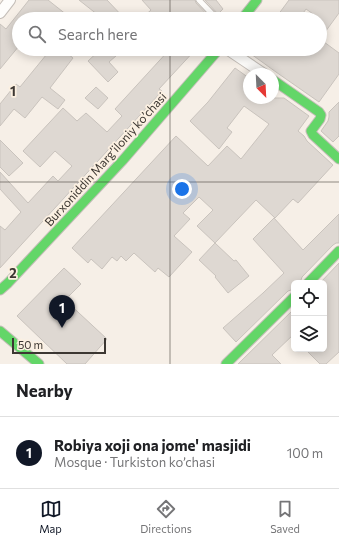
<!DOCTYPE html>
<html lang="en">
<head>
<meta charset="utf-8">
<style>
	:root { --surface:#fff; --page:#f2f2f2; --text:#202124; --muted:#757577; --line:#e0e0e0; --accent:#111827 }
	body { margin:0; font-family:Commissioner,sans-serif; background:var(--page); color:var(--text) }
	.controls { position:absolute; right:12px; bottom:12px; display:grid; overflow:hidden; border-radius:6px; box-shadow:0 2px 10px #0003 }
	.controls button { width:36px; height:36px; display:grid; place-items:center; padding:0; border:0; border-bottom:1px solid var(--line); background:var(--surface); color:var(--text); font:20px sans-serif }
	.compass { position:absolute; left:243px; top:68px; width:36px; height:36px; border-radius:50%; background:var(--surface); box-shadow:0 2px 10px #0003; rotate:156deg }
	.scale { position:absolute; left:12px; bottom:10px; width:94px; box-sizing:border-box; padding-left:4px; border:2px solid #3c3732; border-top:0; font-size:11px; line-height:14px; white-space:nowrap; color:#3c3732; -webkit-text-stroke:3px #fcf0e1; paint-order:stroke }
	.you { position:absolute; left:182px; top:189px; width:14px; height:14px; margin:-10px; border:3px solid #fff; border-radius:50%; background:#1a73e8; box-shadow:0 0 0 6px #1a73e833 }
	.badge { display:grid; place-items:center; width:26px; height:26px; border-radius:50%; background:var(--accent); color:#fff; font-size:13px; font-weight:700 }
	.pin { position:absolute; translate:-50% -33px; filter:drop-shadow(0 1px 2px #0008) }
	.pin::after { content:''; position:absolute; top:21px; width:14px; height:12px; background:inherit; clip-path:polygon(0 0,100% 0,50% 100%) }
	.list { margin:0; padding:0; list-style:none }
	h2 { display:flex; justify-content:space-between; align-items:center; height:52px; margin:0; padding:0 16px; font-size:17px }
	h2 small { font-size:13px; font-weight:400; color:var(--muted) }
	.list li { display:grid; grid-template-columns:26px 1fr auto; gap:12px; align-items:center; box-sizing:border-box; height:72px; padding:0 16px; border-top:1px solid var(--line) }
	.list b { display:block; font-size:15px; white-space:nowrap }
	.list p { margin:0; font-size:13px; white-space:nowrap; color:var(--muted) }
	.list em { font-size:13px; font-style:normal; color:var(--muted) }
	.icon { flex:none; width:22px; height:22px; fill:none; stroke:currentColor; stroke-width:2; stroke-linecap:round; stroke-linejoin:round }
	.map { position:relative; flex:none; width:339px; height:364px; overflow:hidden }
	.search { position:absolute; background:var(--surface); box-shadow:0 2px 10px #0003; left:12px; right:12px; top:12px; height:44px; display:flex; align-items:center; gap:10px; box-sizing:border-box; padding:0 14px; border-radius:22px; color:var(--muted); font-size:15px }
	.sheet { height:124px; background:var(--surface) }
	nav { display:flex; justify-content:space-around; align-items:center; box-sizing:border-box; height:56px; border-top:1px solid var(--line); background:var(--surface); font-size:11px; color:var(--muted) }
	nav a { display:grid; justify-items:center; gap:2px }
	nav .on { color:var(--accent) }
	.map>svg:first-child { display:block }
</style>
</head>
<body>
<div class="map">
<svg width="339" height="364" viewBox="0 0 339 364">
	<rect width="100%" height="100%" fill="#f6efe7"/>
	<g fill="#ded8d2" stroke="#c9c3bd">
		<polygon points="29,0 48,0 72,19 19,19 19,46 0,69 0,24 6,29"/>
		<polygon points="79,0 107,0 125,19 103,19"/>
		<polygon points="142,0 195,0 196,3 211,19 141,19 151,10"/>
		<polygon points="205,0 216,0 223,9 218,14"/>
		<polygon points="289,0 339,0 339,13 320,39 320,19 306,9 299,19 275,19"/>
		<polygon points="320,39 339,53 339,74 319,102 276,72 244,49 320,49"/>
		<polygon points="51,49 62,49 73,58 50,88 65,100 58,109 42,97 25,118 14,109 0,126 0,104 16,84 20,87"/>
		<polygon points="101,49 124,49 109,62 118,72 108,82 88,61"/>
		<polygon points="170,49 196,49 159,89 162,91 0,268 0,226 5,230 21,212 0,189 0,172 28,203 53,176 58,181 72,166 55,151 40,167 23,151 63,108 77,121 86,113 107,132 122,116 115,109"/>
		<polygon points="235,68 249,78 249,98 284,98 309,116 298,131 304,136 307,141 333,165 298,203 293,199 275,218 256,200 215,243 197,226 213,210 199,197 183,213 190,219 174,236 192,252 169,277 158,268 155,272 134,253 126,261 121,256 117,261 112,257 102,269 91,259 88,263 72,248 176,136 208,166 227,146 241,159 269,124 244,106 227,128 232,132 219,149 190,121 208,102"/>
		<polygon points="96,87 108,98 98,109 85,98"/>
		<polygon points="339,102 339,136 333,142 321,131 328,121 329,117 329,112"/>
		<polygon points="0,140 23,163 9,176 0,167"/>
		<polygon points="339,214 339,243 336,243 333,245 302,277 300,283 294,283 294,289 288,291 236,342 223,328 263,293 284,273 253,239 274,218 303,250"/>
		<polygon points="215,243 234,261 236,260 249,276 228,293 215,277 216,276 199,260"/>
		<polygon points="339,263 339,352 326,364 320,364 305,349 324,349 324,283 320,283"/>
		<polygon points="64,268 81,284 65,300 107,339 85,364 67,364 17,316"/>
		<polygon points="294,309 294,334 272,355 281,364 238,364"/>
	</g>
	<g fill="none" stroke-linecap="round" stroke-linejoin="round">
		<defs>
			<polyline id="lane" points="199,0 217,19"/>
			<g id="street">
				<polyline points="0,13 10,0"/>
				<polyline points="227,49 264,74"/>
			</g>
			<g id="fast">
				<polyline points="242,19 257,0"/>
				<polyline points="273,80 319,112 321,115 320,119 311,131 313,135 339,159"/>
				<polyline points="308,283 339,251"/>
				<polyline points="0,290 8,283 123,160 219,49"/>
				<polyline points="0,331 39,364"/>
				<polyline points="226,364 294,297"/>
			</g>
		</defs>
		<use href="#lane" stroke="#c4beb8" stroke-width="7"/>
		<use href="#street" stroke="#c4beb8" stroke-width="12"/>
		<use href="#fast" stroke="#c4beb8" stroke-width="11"/>
		<use href="#lane" stroke="#fefdfb" stroke-width="5"/>
		<use href="#street" stroke="#fefdfb" stroke-width="10"/>
		<use href="#fast" stroke="#63d668" stroke-width="9"/>
	</g>
	<path fill="none" stroke="#3c3732" stroke-width="1" stroke-opacity="0.55" d="M170,0V19M170,49V364M0,182H339"/>
	<g text-anchor="middle" dominant-baseline="central" stroke-width="3.5" stroke-linejoin="round" paint-order="stroke">
		<g font-size="12" fill="#3c3732" stroke="#fcf0e1">
			<text transform="translate(105 159) rotate(-48)">Burxoniddin Marg’iloniy ko’chasi</text>
		</g>
	</g>
	<g font-size="13" text-anchor="middle" font-weight="bold" fill="#3c3732" stroke="#fcf0e1" stroke-width="3.5" stroke-linejoin="round" paint-order="stroke">
		<text x="13" y="96">1</text>
		<text x="13" y="278">2</text>
	</g>
</svg>
<div class="controls">
<button><svg class="icon" aria-label="locate" viewBox="0 0 24 24"><circle cx="12" cy="12" r="6"/><path d="M12 2v4M12 18v4M2 12h4M18 12h4"/></svg></button>
<button><svg class="icon" aria-label="layers" viewBox="0 0 24 24"><path d="M12 4l9 5-9 5-9-5zM3 14l9 5 9-5"/></svg></button>
</div>
<svg class="compass" viewBox="-18 -18 36 36"><path d="M0-13l5 13h-10z" fill="#e53935"/><path d="M0 13l5-13h-10z" fill="#757577"/></svg>
<div class="scale">50 m</div>
<div class="you"></div>
<div class="pin badge" style="left:62px;top:328px">1</div>
<div class="search"><svg class="icon" aria-label="search" viewBox="0 0 24 24"><circle cx="10" cy="10" r="6"/><path d="M15 15l6 6"/></svg>Search here</div>
</div>
<section class="sheet">
<h2>Nearby<small></small></h2>
<ul class="list">
<li><span class="badge">1</span><div><b>Robiya xoji ona jome' masjidi</b><p>Mosque · Turkiston ko’chasi</p></div><em>100 m</em></li>
</ul>
</section>
<nav>
<a class="on"><svg class="icon" aria-label="map" viewBox="0 0 24 24"><path d="M3 6l6-2 6 2 6-2v14l-6 2-6-2-6 2zM9 4v14M15 6v14"/></svg>Map</a>
<a><svg class="icon" aria-label="directions" viewBox="0 0 24 24"><path d="M12 3l9 9-9 9-9-9zM9 14v-3h6M13 9l2 2-2 2"/></svg>Directions</a>
<a><svg class="icon" aria-label="saved" viewBox="0 0 24 24"><path d="M7 4h10v16l-5-4-5 4z"/></svg>Saved</a>
</nav>
</body>
</html>
